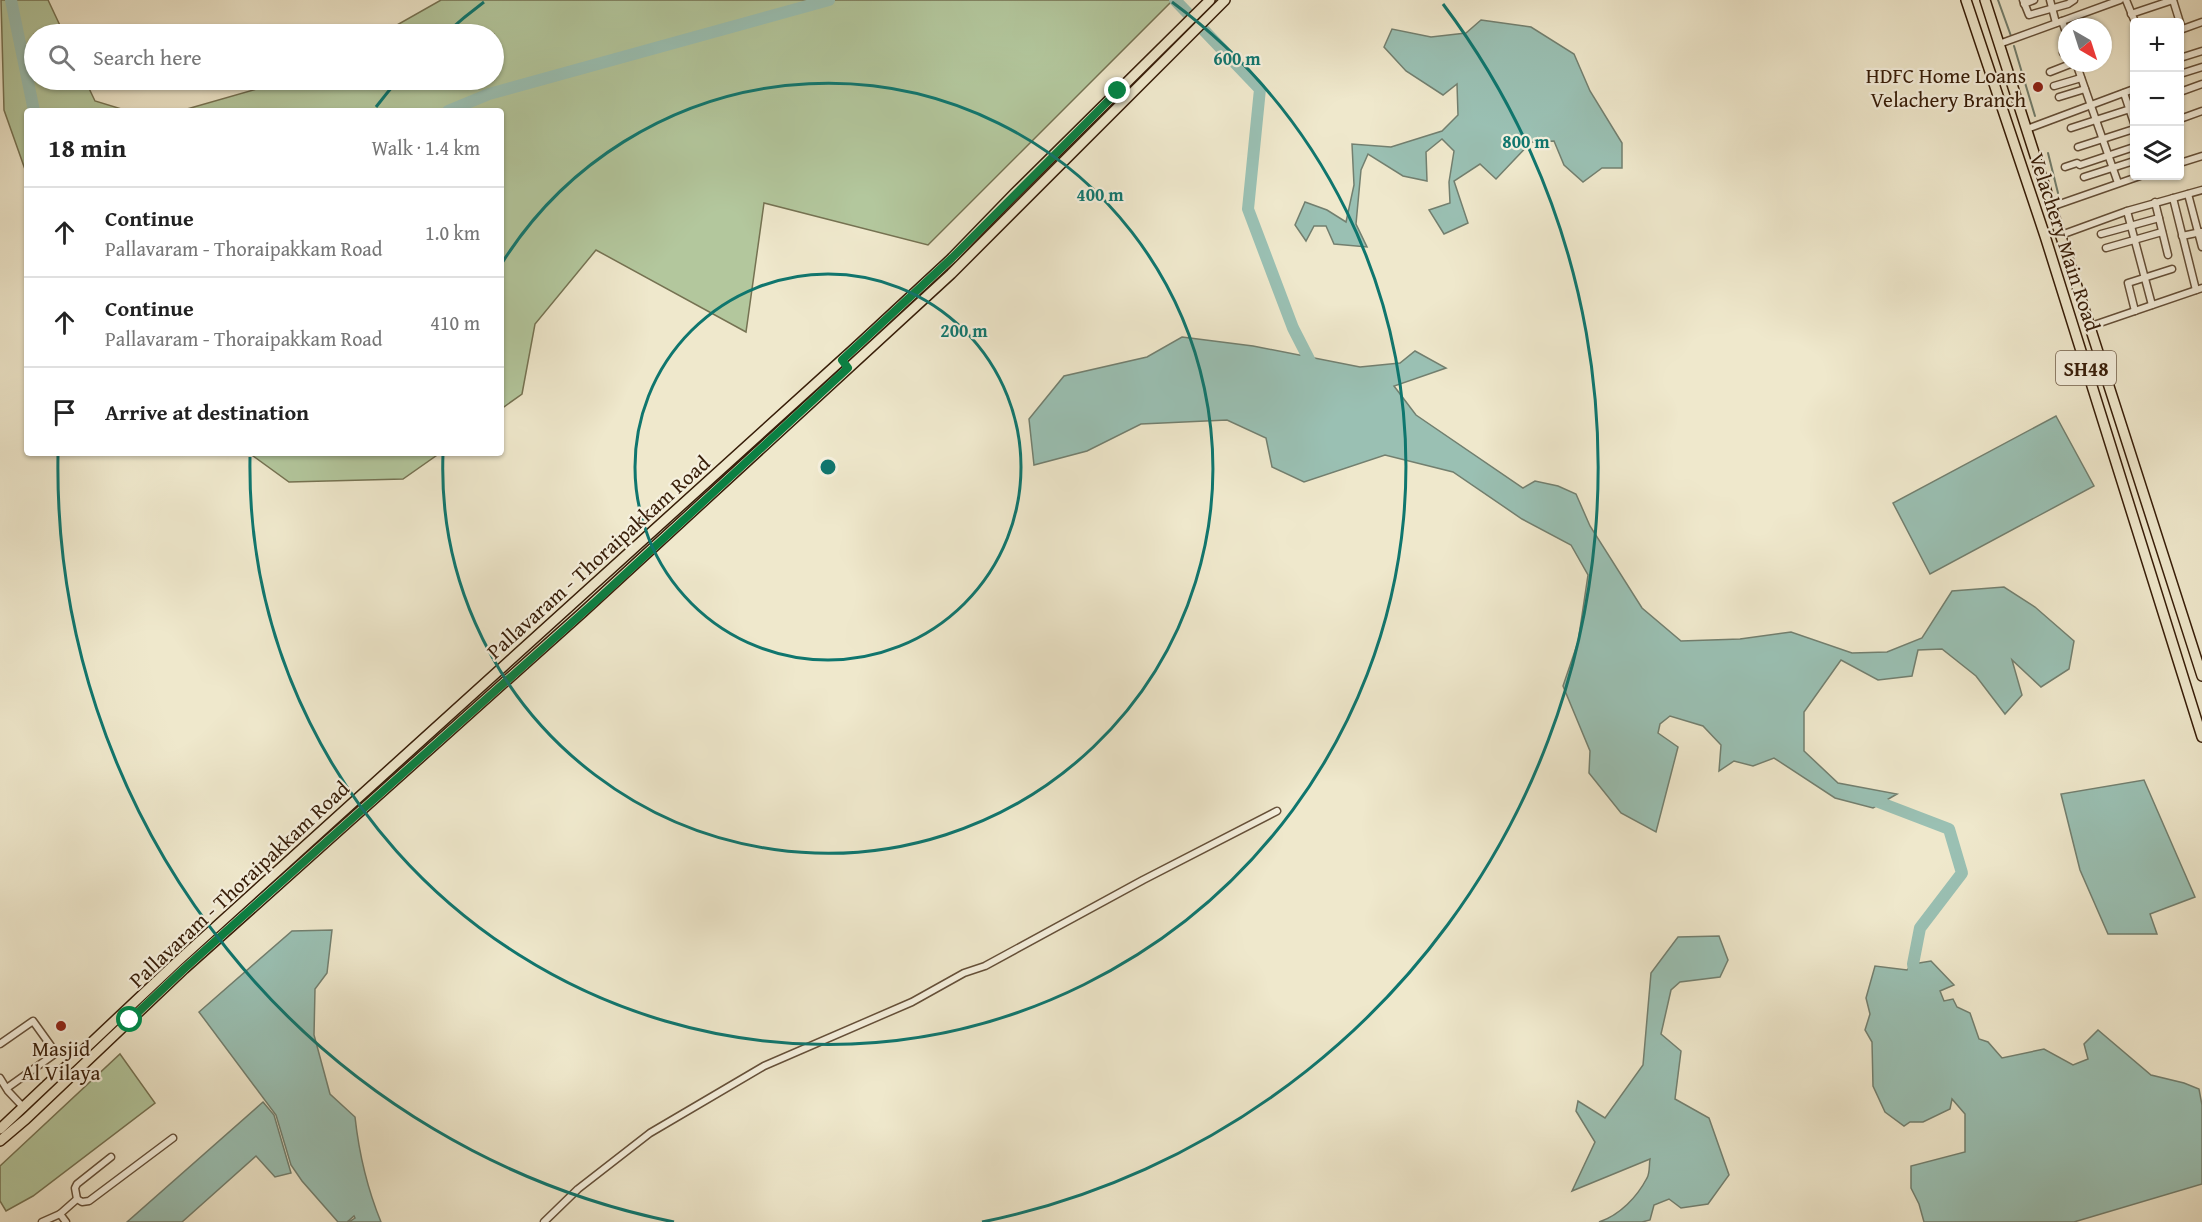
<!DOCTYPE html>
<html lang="en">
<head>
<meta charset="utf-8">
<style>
	:root { --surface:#fff; --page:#f6f6f6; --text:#222; --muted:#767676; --line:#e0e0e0 }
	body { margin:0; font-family:"Gentium Book Plus",serif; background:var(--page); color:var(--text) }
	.controls { position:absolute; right:18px; top:18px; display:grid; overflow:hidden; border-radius:6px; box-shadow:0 2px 4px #0004 }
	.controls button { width:54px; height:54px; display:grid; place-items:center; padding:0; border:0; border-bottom:2px solid var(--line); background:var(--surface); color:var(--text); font:30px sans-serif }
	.compass { position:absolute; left:2058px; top:18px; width:54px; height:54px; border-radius:50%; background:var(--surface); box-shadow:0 2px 4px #0004; rotate:141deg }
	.stop { position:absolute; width:18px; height:18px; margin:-14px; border:4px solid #0b8043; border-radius:50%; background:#fff }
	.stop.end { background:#0b8043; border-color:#fff; box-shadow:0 2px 6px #0008 }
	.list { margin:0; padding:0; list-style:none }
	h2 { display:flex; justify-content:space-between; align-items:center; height:78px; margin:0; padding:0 24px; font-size:26px }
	h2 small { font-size:20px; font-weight:400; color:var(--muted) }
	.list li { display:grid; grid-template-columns:39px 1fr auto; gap:18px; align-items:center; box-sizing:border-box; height:90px; padding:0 24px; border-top:2px solid var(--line) }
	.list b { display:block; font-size:22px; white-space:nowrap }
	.list p { margin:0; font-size:20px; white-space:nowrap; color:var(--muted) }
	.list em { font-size:20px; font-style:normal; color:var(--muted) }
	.icon { flex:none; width:33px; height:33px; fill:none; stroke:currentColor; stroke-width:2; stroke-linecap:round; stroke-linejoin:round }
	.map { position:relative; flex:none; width:2202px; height:1222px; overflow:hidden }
	.search { position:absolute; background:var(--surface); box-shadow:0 2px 4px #0004; left:24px; top:24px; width:480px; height:66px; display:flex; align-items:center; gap:15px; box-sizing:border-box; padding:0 21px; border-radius:33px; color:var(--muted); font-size:22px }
	.panel { position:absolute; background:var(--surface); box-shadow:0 2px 4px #0004; left:24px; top:108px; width:480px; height:348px; border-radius:6px }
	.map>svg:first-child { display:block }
</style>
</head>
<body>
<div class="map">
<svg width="2202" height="1222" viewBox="0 0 2202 1222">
	<rect width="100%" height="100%" fill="#efe8cc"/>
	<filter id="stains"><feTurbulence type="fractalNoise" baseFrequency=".00333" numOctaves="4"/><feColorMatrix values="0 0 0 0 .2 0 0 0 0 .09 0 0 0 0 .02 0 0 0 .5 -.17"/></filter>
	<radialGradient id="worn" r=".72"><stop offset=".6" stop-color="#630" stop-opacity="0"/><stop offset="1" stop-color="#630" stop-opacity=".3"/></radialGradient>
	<g fill="#b3c79d" stroke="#757252" stroke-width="1.5">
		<polygon points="1,0 48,0 64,34 34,34 34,80 85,80 95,101 128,111 27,111 27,175 4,110"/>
		<polygon points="441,0 1173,0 928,245 764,203 746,332 596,250 535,324 522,394 501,409 501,111 180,111 288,80 494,80 494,34 381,34"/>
		<polygon points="249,453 440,453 403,479 289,482"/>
		<polygon points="120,1054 155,1103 33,1196 6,1211 0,1201 0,1166"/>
	</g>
	<g fill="#9ac0b3" stroke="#727f6f" stroke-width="1.5">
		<polygon points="1481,20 1531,27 1574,54 1590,91 1622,143 1622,168 1602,168 1583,182 1564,165 1554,141 1531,142 1496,179 1480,164 1454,181 1468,223 1444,234 1429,210 1450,203 1449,182 1454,151 1442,139 1426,152 1427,181 1403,176 1368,154 1361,170 1356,224 1367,247 1334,244 1326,226 1314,226 1306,241 1295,225 1305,202 1327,210 1346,222 1354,185 1352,144 1391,147 1442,131 1458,115 1457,84 1443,95 1406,71 1384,47 1392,29 1431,37 1466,33"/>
		<polygon points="1182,337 1253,346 1360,367 1400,363 1415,351 1446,368 1394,386 1416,415 1523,488 1535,481 1558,486 1576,494 1590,526 1642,608 1681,641 1740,639 1791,632 1852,653 1887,652 1922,638 1952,591 2004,587 2035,607 2074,641 2069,669 2041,687 2012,660 2022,695 2005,714 1976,676 1942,649 1918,650 1912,676 1878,680 1841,660 1804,712 1804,751 1838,783 1897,794 1873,808 1835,798 1774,758 1753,766 1734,761 1719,771 1721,745 1703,726 1670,716 1660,724 1658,733 1678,747 1656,832 1621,813 1589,773 1590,751 1563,686 1578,642 1588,575 1571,545 1522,519 1453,472 1385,455 1304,482 1272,467 1266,438 1227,420 1141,424 1087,451 1034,465 1029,419 1064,376 1147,357"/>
		<polygon points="2056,416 2094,486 1930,574 1893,503"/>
		<polygon points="2144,780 2195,897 2150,914 2157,934 2108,934 2080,870 2061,794"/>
		<path d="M332,930L327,973L315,989L314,1035L330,1094L355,1117C359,1153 367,1188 381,1222H349L355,1218L354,1216L347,1222H338L302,1181L291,1165L276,1115L199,1012L292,931Z"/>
		<path d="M1719,936L1728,960L1720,977L1680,982L1671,990L1661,1034L1681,1051L1675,1099L1709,1118L1729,1175L1708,1204L1681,1208L1669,1199L1654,1205L1650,1220L1642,1222H1599C1620,1215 1637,1197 1647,1178C1650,1173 1649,1165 1650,1159L1572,1191L1595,1142L1576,1111L1578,1101L1605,1118L1643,1065L1651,973L1678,937Z"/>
		<polygon points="1931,961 1954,985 1940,991 1944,1001 1953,999 1957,1007 1970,1013 1979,1039 1988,1042 2002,1058 2044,1049 2073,1065 2088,1059 2084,1044 2098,1030 2151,1075 2184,1083 2199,1089 2202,1105 2202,1184 2074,1222 1924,1222 1919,1204 1911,1188 1911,1166 1965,1152 1965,1114 1952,1099 1950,1109 1923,1122 1910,1122 1904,1126 1885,1112 1873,1086 1872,1042 1865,1030 1870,1014 1866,998 1875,966 1907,970 1913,964"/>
		<polygon points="263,1102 274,1115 291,1173 275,1177 256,1156 182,1222 127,1222"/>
	</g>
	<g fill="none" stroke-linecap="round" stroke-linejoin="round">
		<g stroke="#727f6f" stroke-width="2">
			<polyline points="1998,0 2011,36"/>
			<polyline points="2014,46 2035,116"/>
			<polyline points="2048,153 2058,193"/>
		</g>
		<g stroke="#9ac0b3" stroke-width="12">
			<polyline points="11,0 34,111"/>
			<polyline points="1175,0 1260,89 1248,209 1293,328 1315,371"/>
			<polyline points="448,111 489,94 829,0"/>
			<polyline points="1868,798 1949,829 1962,873 1920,928 1913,964 1915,978"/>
		</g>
		<defs>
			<g id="minor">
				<polyline points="2023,0 2029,15 2068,4 2074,0"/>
				<polyline points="2050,0 2056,23"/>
				<polyline points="2126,0 2135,22"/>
				<polyline points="2173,0 2182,29"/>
				<polyline points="2024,4 2034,0"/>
				<polyline points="2131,14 2173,0"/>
				<polyline points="2062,21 2067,35"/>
				<polyline points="2180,30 2202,22"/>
				<polyline points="1999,44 2120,0"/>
				<polyline points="2063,53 2067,52"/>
				<polyline points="2180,58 2202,51"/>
				<polyline points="2076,63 2118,183"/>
				<polyline points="2050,72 2073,63"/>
				<polyline points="2180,74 2202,67"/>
				<polyline points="2054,86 2081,78"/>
				<polyline points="2180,92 2202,84"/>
				<polyline points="2124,93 2134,123"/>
				<polyline points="2059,97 2085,89"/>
				<polyline points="2180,119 2202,111"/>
				<polyline points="2071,128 2130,109"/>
				<polyline points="2027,129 2134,89"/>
				<polyline points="2078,147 2134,129"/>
				<polyline points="2180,163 2202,156"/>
				<polyline points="2065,167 2077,163 2080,165 2134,147"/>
				<polyline points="2084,177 2134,161"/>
				<polyline points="2188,194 2202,247"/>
				<polyline points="2173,198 2196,290"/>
				<polyline points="2155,202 2168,255"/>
				<polyline points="2051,207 2140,176"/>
				<polyline points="2127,211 2152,305"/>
				<polyline points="2101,234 2159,218"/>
				<polyline points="2061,235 2127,211 2202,190"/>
				<polyline points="2182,236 2201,232"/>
				<polyline points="2106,248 2162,232"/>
				<polyline points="2135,311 2128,283 2172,269"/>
				<polyline points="2091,326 2202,288"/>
				<polyline points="0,1044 33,1021 56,1053 7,1088"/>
				<polyline points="0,1078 8,1091 24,1108"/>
				<polyline points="77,1199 75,1188 77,1184 111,1157"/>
				<polyline points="60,1214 66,1222"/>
				<polyline points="42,1222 60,1214 77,1199 82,1202 89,1201 173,1138"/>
				<polyline points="544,1222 578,1189 650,1133 764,1066 912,1002 964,973 985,966 1143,880 1277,811"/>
			</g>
			<g id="primary">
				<polyline points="1966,0 2045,236 2202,737"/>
				<polyline points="1985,0 2202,676"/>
				<polyline points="0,1129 178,961 856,347 952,258 1015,193 1210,0"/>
				<polyline points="0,1141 26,1119 184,969 583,612 951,274 1225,0"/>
			</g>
		</defs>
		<use href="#minor" stroke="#655039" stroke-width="9"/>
		<use href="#primary" stroke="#371d08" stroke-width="12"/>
		<use href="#minor" stroke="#f5f0de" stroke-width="6"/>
		<use href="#primary" stroke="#efe8cc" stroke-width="9"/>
	</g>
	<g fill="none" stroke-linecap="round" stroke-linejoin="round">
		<polyline stroke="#0b8043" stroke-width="8" points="130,1020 184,969 597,600 848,368 842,360 952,258 1118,91"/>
	</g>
	<g fill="none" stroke="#0f766e" stroke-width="3">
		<circle cx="828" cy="467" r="193"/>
		<path d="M502 263A385 385 0 1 1 443 454"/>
		<path d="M376 107A578 578 0 0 1 398 80M445 34A578 578 0 0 1 484 2M1172 2A578 578 0 1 1 250 457"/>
		<path d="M674 1222A770 770 0 0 1 58 454M1443 4A770 770 0 0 1 982 1222"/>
	</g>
	<g fill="#8f2418" stroke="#f5f0de" stroke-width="2">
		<circle cx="2038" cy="87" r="6"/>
		<circle cx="61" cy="1026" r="6"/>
	</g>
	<g text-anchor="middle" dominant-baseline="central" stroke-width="4.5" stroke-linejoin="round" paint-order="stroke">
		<rect fill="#f5f0de" stroke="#705c48" stroke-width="1.5" x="2056" y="351" width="60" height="34" rx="4.5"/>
		<g font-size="20" font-weight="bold" fill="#371d08">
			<text x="2086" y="368">SH48</text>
		</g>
		<g font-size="21" fill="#371d08" stroke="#f5f0de" text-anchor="end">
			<text x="2026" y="75">HDFC Home Loans<tspan x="2026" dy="24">Velachery Branch</tspan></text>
			<text x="61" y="1048" text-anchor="middle">Masjid<tspan x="61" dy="24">Al Vilaya</tspan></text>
		</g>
		<g font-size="21" fill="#371d08" stroke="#f5f0de">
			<text transform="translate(2065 242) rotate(72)">Velachery Main Road</text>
			<text transform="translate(598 557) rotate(-42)">Pallavaram - Thoraipakkam Road</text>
			<text transform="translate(239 884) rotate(-43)">Pallavaram - Thoraipakkam Road</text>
		</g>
	</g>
	<circle cx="828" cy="467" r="9" fill="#0f766e" stroke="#f5f0de" stroke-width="3"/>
	<g font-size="18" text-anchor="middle" font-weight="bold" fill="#0f766e" stroke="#f5f0de" stroke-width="4.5" stroke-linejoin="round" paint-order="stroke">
		<text x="1237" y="65">600 m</text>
		<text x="1526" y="148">800 m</text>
		<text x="1100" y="201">400 m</text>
		<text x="964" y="337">200 m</text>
	</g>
	<rect width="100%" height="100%" filter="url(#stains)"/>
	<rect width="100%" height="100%" fill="url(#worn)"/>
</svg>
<div class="controls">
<button>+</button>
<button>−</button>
<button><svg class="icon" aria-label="layers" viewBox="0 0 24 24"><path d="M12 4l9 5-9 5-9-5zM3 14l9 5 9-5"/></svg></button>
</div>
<svg class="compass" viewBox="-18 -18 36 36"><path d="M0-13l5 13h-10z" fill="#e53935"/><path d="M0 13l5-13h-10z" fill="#767676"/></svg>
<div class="stop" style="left:130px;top:1020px"></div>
<div class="stop end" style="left:1118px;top:91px"></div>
<div class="search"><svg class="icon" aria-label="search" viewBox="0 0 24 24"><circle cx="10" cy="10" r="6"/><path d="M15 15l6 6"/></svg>Search here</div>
<section class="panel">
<h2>18 min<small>Walk · 1.4 km</small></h2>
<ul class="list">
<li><svg class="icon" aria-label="ahead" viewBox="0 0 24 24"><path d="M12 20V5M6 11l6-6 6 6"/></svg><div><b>Continue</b><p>Pallavaram - Thoraipakkam Road</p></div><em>1.0 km</em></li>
<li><svg class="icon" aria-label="ahead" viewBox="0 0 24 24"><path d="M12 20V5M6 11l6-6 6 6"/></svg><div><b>Continue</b><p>Pallavaram - Thoraipakkam Road</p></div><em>410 m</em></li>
<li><svg class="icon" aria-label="arrive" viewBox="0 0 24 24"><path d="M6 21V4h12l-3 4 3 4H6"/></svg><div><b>Arrive at destination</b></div></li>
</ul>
</section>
</div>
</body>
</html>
